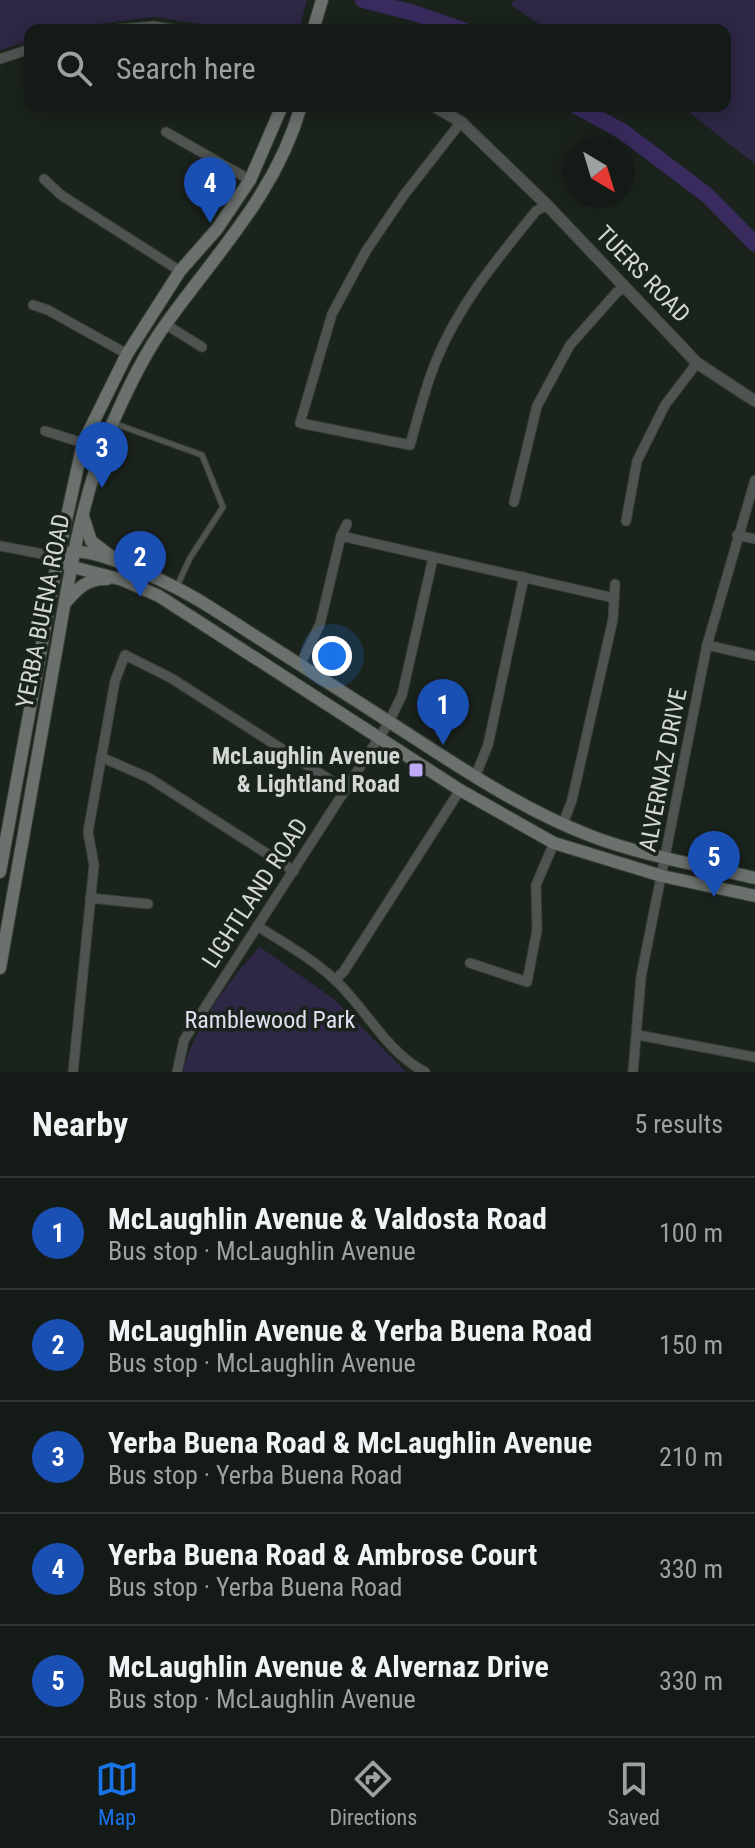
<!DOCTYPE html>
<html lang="en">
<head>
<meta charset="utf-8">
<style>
	:root { --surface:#141a16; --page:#212723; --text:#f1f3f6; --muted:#9da1a1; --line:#333835; --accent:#1a73e8 }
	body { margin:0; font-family:"Roboto Condensed",sans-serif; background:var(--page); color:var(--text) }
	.compass { position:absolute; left:563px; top:136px; width:72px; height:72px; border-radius:50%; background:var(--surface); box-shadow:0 4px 20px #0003; rotate:142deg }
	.you { position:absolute; left:332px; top:656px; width:28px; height:28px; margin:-20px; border:6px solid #fff; border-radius:50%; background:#1a73e8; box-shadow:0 0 0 12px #1a73e833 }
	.badge { display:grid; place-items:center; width:52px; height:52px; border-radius:50%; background:var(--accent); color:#fff; font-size:26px; font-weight:700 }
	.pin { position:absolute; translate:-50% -66px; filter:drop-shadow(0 2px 4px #0008) }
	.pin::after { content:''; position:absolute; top:42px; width:28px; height:24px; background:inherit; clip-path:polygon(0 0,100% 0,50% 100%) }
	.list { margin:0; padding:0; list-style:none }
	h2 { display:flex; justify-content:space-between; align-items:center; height:104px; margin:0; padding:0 32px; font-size:34px }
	h2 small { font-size:26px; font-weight:400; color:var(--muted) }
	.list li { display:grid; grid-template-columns:52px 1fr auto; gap:24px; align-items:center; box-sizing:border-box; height:112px; padding:0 32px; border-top:2px solid var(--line) }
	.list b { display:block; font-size:30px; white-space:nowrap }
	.list p { margin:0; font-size:26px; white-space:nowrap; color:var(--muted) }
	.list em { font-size:26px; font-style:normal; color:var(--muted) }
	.icon { flex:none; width:44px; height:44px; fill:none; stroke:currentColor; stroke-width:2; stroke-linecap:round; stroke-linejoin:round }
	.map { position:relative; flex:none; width:755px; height:1072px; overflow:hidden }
	.search { position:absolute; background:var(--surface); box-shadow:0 4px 20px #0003; left:24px; right:24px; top:24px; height:88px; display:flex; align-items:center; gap:20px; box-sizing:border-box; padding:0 28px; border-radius:16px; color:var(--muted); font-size:30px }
	.sheet { height:664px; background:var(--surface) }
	nav { display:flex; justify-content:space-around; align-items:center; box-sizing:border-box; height:112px; border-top:2px solid var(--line); background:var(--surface); font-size:22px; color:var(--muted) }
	nav a { display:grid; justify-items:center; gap:4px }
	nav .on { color:var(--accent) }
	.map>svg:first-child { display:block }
</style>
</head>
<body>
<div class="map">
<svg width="755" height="1072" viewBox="0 0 755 1072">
	<rect width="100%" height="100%" fill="#1b231d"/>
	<g fill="#2e2745">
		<polygon points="0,0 307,0 299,30 240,30 154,17 82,26 69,30 30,30 30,41 0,50"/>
		<polygon points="515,0 755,0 755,164 681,106 725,106 725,30 548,30 510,4"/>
		<path d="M260,947L335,1000L406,1072H182C192,1032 231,976 260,947Z"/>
	</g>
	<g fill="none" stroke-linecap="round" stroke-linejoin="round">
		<g stroke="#3a2b5f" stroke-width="16">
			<polyline points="363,0 414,13 463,30"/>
			<polyline points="576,106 622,131 707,195 755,244"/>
		</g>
		<defs>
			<polyline id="service" points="113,423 202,455 223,507 190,558 177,586"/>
			<g id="minor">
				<polyline points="109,30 154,26 177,30"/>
				<polyline points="0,59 30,49"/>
				<path d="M461,122L404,195L366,251L332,314L300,423L410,445C418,417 425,388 436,361C459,304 498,258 536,211L547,205"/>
				<polyline points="166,132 250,180"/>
				<polyline points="44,179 61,195 180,271"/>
				<polyline points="33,305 48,310 127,354"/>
				<polyline points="165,324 202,347"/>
				<polyline points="45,431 83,443"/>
				<polyline points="514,502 537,406 570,345 617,292 625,288"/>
				<polyline points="626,521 637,461 665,405 697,363"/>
				<polyline points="737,535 755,539"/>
				<polyline points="341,536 614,598"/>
				<polyline points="0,546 58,557"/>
				<polyline points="707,645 755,656"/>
				<polyline points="300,665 320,624 341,536 347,524"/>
				<polyline points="101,757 149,778 294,871"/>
				<polyline points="475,777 488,745 524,577"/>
				<polyline points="563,824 572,800 613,619 615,584"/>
				<polyline points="90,898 148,904"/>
				<path d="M257,926C283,942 311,958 334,979C366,1008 386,1052 425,1072"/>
				<polyline points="470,963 527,982 537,930 536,885 554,843"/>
				<polyline points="335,980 344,971 460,790"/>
				<polyline points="638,1035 755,1057"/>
				<polyline points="73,1072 94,865 88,832 115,681 125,655 171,678 346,790"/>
				<polyline points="177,1072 184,1040 389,722 402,695 433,558"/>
				<polyline points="633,1072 641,977 707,645 755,480"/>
			</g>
			<polyline id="tertiary" points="434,106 461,122 547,205 697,363 755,401"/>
			<g id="secondary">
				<polyline points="313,30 322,0"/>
				<polyline points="84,519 91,541 112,557"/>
				<path d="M69,553C96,544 187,592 213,609C272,647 332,685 391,723C455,764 520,809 591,836C643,856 701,865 755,878"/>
				<polyline points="64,561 69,566 123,580 159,596 460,790 554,843 662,876 755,896"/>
				<path d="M66,602C78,588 88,578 107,579"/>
				<polyline points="0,872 58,557 83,443 127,354 180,271 217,229 250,180 282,106"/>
				<path d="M0,968C18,868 35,769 53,669C68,586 79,501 113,422C128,388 145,352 168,321C219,250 276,193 301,106"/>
			</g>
		</defs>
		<use href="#service" stroke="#38403a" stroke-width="7"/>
		<use href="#minor" stroke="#38403a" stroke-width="11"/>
		<use href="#tertiary" stroke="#38403a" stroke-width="13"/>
		<use href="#secondary" stroke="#38403a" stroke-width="14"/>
		<use href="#service" stroke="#505451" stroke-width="5"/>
		<use href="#minor" stroke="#505451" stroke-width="9"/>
		<use href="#tertiary" stroke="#505451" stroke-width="11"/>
		<use href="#secondary" stroke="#6b716c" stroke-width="12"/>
	</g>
	<rect fill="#bcaaf6" stroke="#1b231d" stroke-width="3" x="408" y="762" width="16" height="16" rx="4"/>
	<g text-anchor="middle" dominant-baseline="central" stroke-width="7" stroke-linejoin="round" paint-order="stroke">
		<g font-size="24" fill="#d2d8d4" stroke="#1b231d">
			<text transform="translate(643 274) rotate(46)">TUERS ROAD</text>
			<text transform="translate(43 611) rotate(-79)">YERBA BUENA ROAD</text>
			<text transform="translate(663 770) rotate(-79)">ALVERNAZ DRIVE</text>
			<text transform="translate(255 893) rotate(-57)">LIGHTLAND ROAD</text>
		</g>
		<g font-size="24" font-weight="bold" fill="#d2d8d4" stroke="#1b231d" text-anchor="end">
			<text x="400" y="756">McLaughlin Avenue<tspan x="400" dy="28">&amp; Lightland Road</tspan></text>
		</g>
		<g font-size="24" fill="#e3dff1" stroke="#1b231d">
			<text x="270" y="1020">Ramblewood Park</text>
		</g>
	</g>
</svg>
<svg class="compass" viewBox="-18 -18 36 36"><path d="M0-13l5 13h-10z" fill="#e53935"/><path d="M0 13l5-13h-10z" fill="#9da1a1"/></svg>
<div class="you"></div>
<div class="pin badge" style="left:443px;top:745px;background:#1a4fb4">1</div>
<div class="pin badge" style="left:140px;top:597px;background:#1a4fb4">2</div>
<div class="pin badge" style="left:102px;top:488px;background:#1a4fb4">3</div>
<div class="pin badge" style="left:210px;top:223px;background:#1a4fb4">4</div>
<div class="pin badge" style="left:714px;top:897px;background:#1a4fb4">5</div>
<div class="search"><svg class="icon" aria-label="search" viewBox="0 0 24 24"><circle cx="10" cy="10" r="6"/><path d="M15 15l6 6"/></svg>Search here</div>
</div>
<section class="sheet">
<h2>Nearby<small>5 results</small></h2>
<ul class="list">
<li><span class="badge" style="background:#1a4fb4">1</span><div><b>McLaughlin Avenue &amp; Valdosta Road</b><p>Bus stop · McLaughlin Avenue</p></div><em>100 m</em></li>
<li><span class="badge" style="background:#1a4fb4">2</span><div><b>McLaughlin Avenue &amp; Yerba Buena Road</b><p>Bus stop · McLaughlin Avenue</p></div><em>150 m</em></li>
<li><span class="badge" style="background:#1a4fb4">3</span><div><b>Yerba Buena Road &amp; McLaughlin Avenue</b><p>Bus stop · Yerba Buena Road</p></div><em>210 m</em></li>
<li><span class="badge" style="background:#1a4fb4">4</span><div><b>Yerba Buena Road &amp; Ambrose Court</b><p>Bus stop · Yerba Buena Road</p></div><em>330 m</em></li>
<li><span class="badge" style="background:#1a4fb4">5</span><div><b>McLaughlin Avenue &amp; Alvernaz Drive</b><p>Bus stop · McLaughlin Avenue</p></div><em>330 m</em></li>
</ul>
</section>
<nav>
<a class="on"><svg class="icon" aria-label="map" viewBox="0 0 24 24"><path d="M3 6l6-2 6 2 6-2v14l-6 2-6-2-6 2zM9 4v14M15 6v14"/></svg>Map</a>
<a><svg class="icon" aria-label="directions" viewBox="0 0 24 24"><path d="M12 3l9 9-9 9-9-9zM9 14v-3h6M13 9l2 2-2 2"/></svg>Directions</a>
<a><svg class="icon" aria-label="saved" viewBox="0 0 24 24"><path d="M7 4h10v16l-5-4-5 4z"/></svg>Saved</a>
</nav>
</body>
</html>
